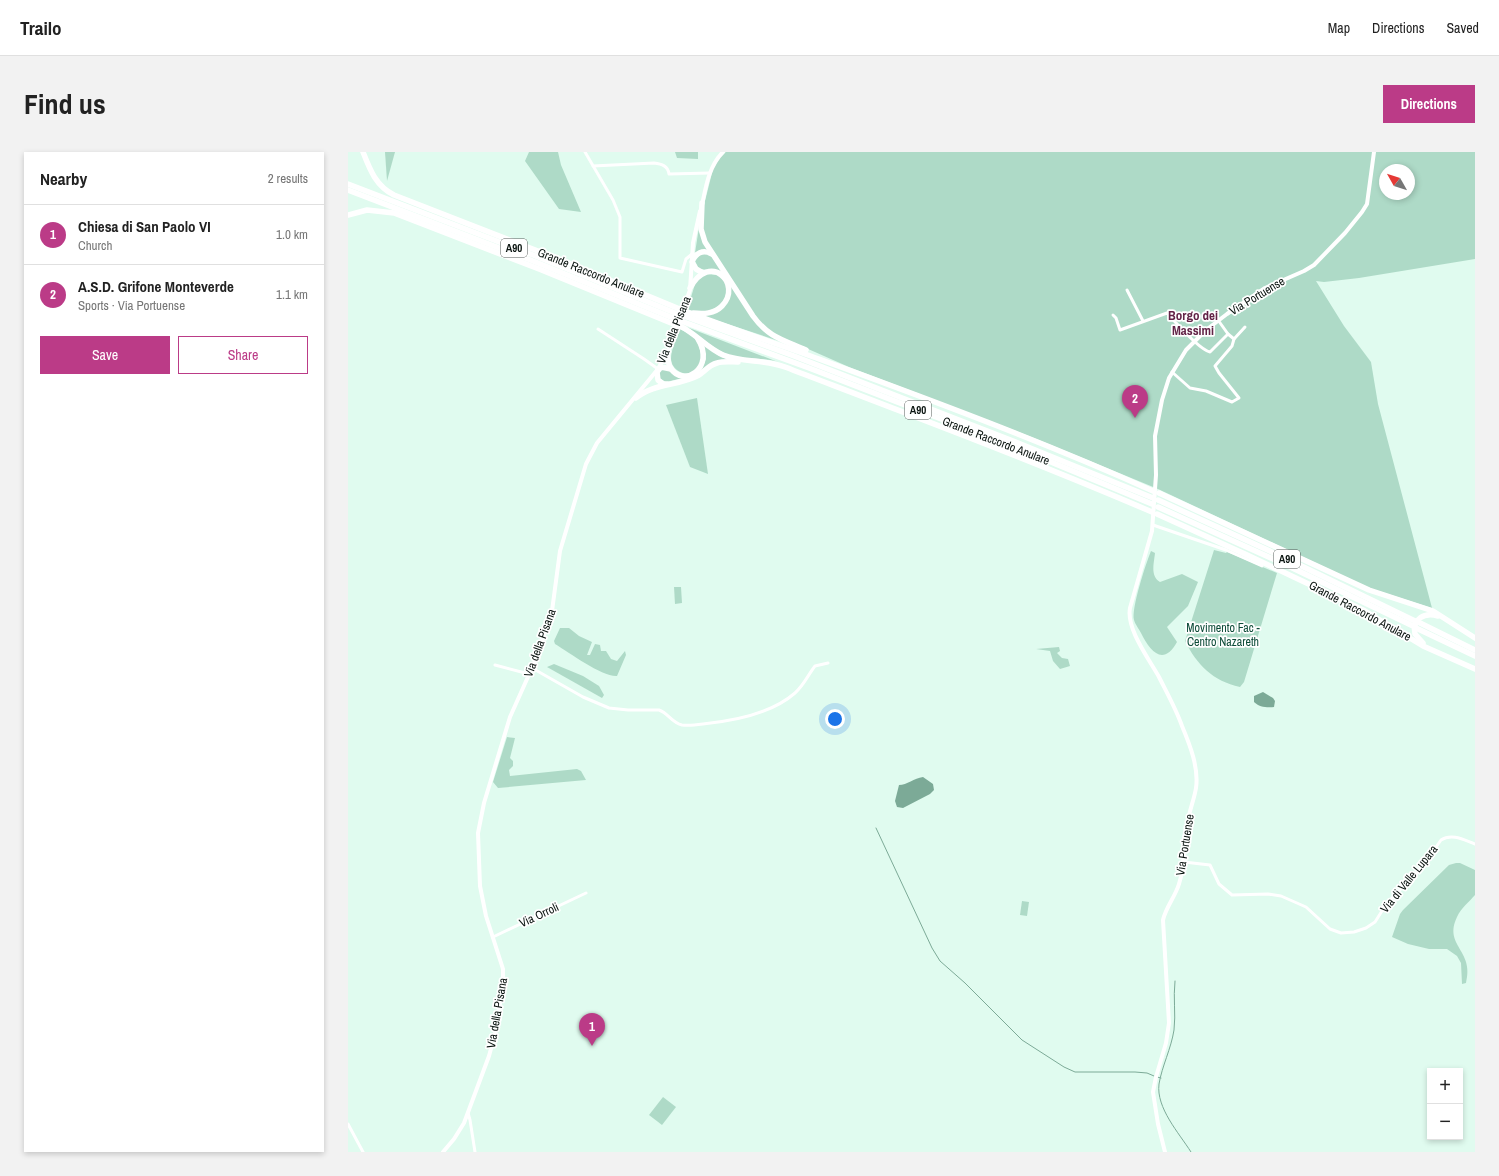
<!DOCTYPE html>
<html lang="en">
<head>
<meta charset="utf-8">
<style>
	:root { --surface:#fff; --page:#f2f2f2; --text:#222; --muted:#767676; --line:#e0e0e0; --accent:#bb3b87 }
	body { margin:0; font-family:"Archivo Narrow",sans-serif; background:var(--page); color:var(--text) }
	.controls { position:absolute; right:12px; bottom:12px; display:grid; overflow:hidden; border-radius:0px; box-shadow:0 2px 6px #0003 }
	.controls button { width:36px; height:36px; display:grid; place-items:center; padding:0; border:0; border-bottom:1px solid var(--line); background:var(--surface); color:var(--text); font:20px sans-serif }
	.compass { position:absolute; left:1031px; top:12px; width:36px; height:36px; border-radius:50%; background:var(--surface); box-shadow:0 2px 6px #0003; rotate:309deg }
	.you { position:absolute; left:487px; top:567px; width:14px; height:14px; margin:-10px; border:3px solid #fff; border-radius:50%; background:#1a73e8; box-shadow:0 0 0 6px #1a73e833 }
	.badge { display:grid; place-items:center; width:26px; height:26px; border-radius:50%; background:var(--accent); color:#fff; font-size:13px; font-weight:700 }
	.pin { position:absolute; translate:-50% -33px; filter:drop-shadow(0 1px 2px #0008) }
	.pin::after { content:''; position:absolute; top:21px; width:14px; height:12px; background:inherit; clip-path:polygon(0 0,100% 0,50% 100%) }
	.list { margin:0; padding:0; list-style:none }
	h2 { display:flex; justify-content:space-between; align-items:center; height:52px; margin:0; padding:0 16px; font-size:17px }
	h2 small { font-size:13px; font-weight:400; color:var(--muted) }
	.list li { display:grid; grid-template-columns:26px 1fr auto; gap:12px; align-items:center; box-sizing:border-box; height:60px; padding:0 16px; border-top:1px solid var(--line) }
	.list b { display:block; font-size:15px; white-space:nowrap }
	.list p { margin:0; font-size:13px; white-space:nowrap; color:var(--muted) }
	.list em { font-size:13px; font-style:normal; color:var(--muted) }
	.actions { display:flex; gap:8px; padding:12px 16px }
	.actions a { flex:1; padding:9px 0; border:1px solid var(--accent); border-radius:0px; text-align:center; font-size:14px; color:var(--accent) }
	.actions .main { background:var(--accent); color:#fff }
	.map { position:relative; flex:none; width:1127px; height:1000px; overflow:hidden; border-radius:0px }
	header { display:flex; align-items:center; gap:24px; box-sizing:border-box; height:56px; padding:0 20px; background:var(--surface); border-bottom:1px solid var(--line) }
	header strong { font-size:19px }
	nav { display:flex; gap:22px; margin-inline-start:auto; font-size:14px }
	.intro { display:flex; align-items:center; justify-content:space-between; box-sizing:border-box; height:96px; padding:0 24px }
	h1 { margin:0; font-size:28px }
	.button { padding:10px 18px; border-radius:0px; background:var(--accent); color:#fff; font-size:14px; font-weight:700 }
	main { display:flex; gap:24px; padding:0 24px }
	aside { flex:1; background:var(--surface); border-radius:0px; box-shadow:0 2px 6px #0003 }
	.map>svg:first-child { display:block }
</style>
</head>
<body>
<header>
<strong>Trailo</strong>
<nav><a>Map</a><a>Directions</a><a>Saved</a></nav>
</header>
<div class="intro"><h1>Find us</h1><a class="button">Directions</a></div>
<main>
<aside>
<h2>Nearby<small>2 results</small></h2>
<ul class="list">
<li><span class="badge">1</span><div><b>Chiesa di San Paolo VI</b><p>Church</p></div><em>1.0 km</em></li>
<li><span class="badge">2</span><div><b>A.S.D. Grifone Monteverde</b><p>Sports · Via Portuense</p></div><em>1.1 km</em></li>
</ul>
<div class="actions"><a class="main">Save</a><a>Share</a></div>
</aside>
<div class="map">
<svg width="1127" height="1000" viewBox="0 0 1127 1000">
	<rect width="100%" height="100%" fill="#e0fbef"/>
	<g fill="#aedac7" fill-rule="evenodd">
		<polygon points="37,0 47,0 39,29"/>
		<polygon points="181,0 210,0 213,13 233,60 211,57 177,9"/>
		<polygon points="327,0 350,0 350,7 329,6"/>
		<path d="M378,0H1127V107L1011,126L976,130L968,129L996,174L1023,210L1030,252L1084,456L1021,436L810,337L686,286L501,215L426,182L411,170L359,91L354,73L356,53L365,17L372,5ZM1037,18H1061V42H1037Z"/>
		<polygon points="351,75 360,99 347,101"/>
		<polygon points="353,102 362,102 376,123 362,118 351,117 347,109"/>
		<path d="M358,122L369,123L378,131C378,135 380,141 378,144C371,160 354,162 339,158L348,129Z"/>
		<polygon points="382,132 413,177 421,183 443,193 355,164 373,157"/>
		<path d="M336,174L430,210C414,205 397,208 381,203C364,197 351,182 336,174Z"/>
		<path d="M332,177C351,186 351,190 354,210C351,213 347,219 343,221C334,224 323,216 323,207C323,197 329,186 332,177Z"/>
		<polygon points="356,193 371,204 381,208 353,218 358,207"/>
		<polygon points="312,216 339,225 318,230 311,226"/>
		<polygon points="349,246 360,322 342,315 318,253"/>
		<path d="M866,398L878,401L879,400L929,421L896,530L892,535C865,529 849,513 837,489Z"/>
		<path d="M803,399L807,401C806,411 802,424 812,430L834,422L850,430L840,454L819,475L829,490C815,515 802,499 793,481C791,477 787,472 786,468C783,457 798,411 803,399Z"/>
		<polygon points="326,435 333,435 334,451 327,452"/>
		<path d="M212,476H221L231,484L244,490L239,503H242L247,492L252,493L253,499H258L263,507L269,509L277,499L278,503L269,524C254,525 222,501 207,492L206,489Z"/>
		<polygon points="711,495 712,499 709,501 714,506 720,507 722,514 712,517 705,509 702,499 688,497"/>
		<polygon points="206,512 235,524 251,534 256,543 254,546 199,515"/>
		<polygon points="159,585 167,586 162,606 165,609 165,614 161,618 162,624 229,617 233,619 238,628 150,636 145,630"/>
		<path d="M1108,711H1112L1127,718V743C1121,750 1113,756 1109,765C1095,794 1127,798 1118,831L1114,832L1113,811L1109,804L1099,797H1081L1060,792L1044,785L1052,762L1055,758L1101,713Z"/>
		<polygon points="674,749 681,750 679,764 672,763"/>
		<polygon points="315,945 328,955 314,973 301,963"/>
	</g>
	<g fill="#7caa97">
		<path d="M915,540L925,546L927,549L926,555C919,556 911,555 906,550V544Z"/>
		<path d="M575,625L585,632L586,638L582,642L555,656L549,655L547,649L551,633C559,633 566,626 575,625Z"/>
	</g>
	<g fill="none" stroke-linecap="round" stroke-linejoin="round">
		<g stroke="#7caa97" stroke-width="1">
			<polyline points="528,676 584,796 592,809 617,831 674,888 716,915 727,920 787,920 799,921 806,924"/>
			<path d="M827,829C825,846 828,862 826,878C823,897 814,914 811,932C808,956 831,981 843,1000"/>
			<polyline points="809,925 813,926"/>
		</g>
		<g stroke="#fff" stroke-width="3">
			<polyline points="237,0 265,48 272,65 272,106 334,120 338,107 344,102"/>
			<path d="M245,14L306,11C314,12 320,14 321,22L362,21"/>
			<polyline points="779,138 795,169"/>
			<path d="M765,163L768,166L772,178L819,161C827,170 852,198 862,200L880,182L886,187L884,194L867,214L871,221L891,246L884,250L858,239L842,236L824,220"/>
			<polyline points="870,168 880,182"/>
			<polyline points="250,177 296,207 310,217"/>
			<polyline points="886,187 897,175"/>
			<polyline points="805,373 878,398 914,414"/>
			<polyline points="147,513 181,522"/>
			<path d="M184,516L235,545L261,556L280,558H311C320,561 324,571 334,573C340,574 348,573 355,572C386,569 423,562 447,541C456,533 460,523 467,514L480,511"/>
			<path d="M836,710L862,713L871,732L884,743L920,742L933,744L958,755L982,777L993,781L1006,780L1018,776L1027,770L1039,751L1071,719L1093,688C1104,681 1116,688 1127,692"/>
			<polyline points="145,785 238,741"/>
			<polyline points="120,961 122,968 127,1000"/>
			<polyline points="0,972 15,1000"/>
		</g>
		<g stroke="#fff" stroke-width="4">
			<path d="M354,53C358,34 361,14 375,0"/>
			<polyline points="95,1000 106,987 116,971 141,904 147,882 155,834 155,817 138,764 132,734 130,681 136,651 162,565 188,507 204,459 212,399 238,312 249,291 310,217 321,197 342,138 345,91 352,59"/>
			<path d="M817,1000L810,972L805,940L808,925L818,891L821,871L815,768C818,755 827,745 831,732C837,713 836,694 839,675C840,661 846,649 848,636C851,616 842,593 834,574C828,557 819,541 811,525C801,507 778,477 782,456L804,379L808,323L807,284L814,248L821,226L838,198L858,178L879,162L917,136L956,119L966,113L997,81L1014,60L1019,52L1026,0"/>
		</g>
		<g stroke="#fff" stroke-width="5.5">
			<path d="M15,0C22,18 28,34 46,43L218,110L334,158"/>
			<polyline points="0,32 185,103 332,163"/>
			<polyline points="0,38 185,109 330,168"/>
			<path d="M354,51L353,77L357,90L405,164C420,185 435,188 458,198"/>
			<polyline points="0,63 19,58 46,61 191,117 328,173"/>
			<path d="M355,121L348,117L344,110C347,101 355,97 364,102"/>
			<path d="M342,136C362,99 395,132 374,154C366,162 356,162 345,161"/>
			<path d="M337,159C381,176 427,191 471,207C583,248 696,290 805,339"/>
			<polyline points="336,164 446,204 675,293 805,346"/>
			<polyline points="333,169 461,216 674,298 804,352"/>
			<path d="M332,174C347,181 359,196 375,203C394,211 417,207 437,215C560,262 683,308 804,360"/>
			<path d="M319,200C320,205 320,211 322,215C335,237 368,216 350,187"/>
			<polyline points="319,232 315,232 310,228 309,220 313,215 323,217"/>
			<path d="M288,246C306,231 331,234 351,223C357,219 361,213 369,211C376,209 383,210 390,210"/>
			<polyline points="811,341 1021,438 1085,459 1127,486"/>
			<polyline points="810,348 937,406 1067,469"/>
			<polyline points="810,355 934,411 1065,474"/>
			<polyline points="809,362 897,402 988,445 1017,459 1075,494 1127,517"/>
			<polyline points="1070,470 1127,498"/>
			<polyline points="1068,476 1127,504"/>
			<path d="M1075,491L1067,482C1064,467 1076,460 1090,464"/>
		</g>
	</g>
	<g text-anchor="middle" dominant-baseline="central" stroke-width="3.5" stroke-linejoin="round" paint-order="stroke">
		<g fill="#fff" stroke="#545b58" stroke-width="1">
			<rect x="153" y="87" width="26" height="18" rx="3"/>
			<rect x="557" y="249" width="26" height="18" rx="3"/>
			<rect x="926" y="398" width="26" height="18" rx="3"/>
		</g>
		<g font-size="11" font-weight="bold" fill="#0b1511">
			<text x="166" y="96">A90</text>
			<text x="570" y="258">A90</text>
			<text x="939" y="407">A90</text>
		</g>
		<g font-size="12" fill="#0b1511" stroke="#fff">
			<text transform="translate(243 121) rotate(22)">Grande Raccordo Anulare</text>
			<text transform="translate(909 144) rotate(-31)">Via Portuense</text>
			<text transform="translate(326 178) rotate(-68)">Via della Pisana</text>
			<text transform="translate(648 289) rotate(21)">Grande Raccordo Anulare</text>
			<text transform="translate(1012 459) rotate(28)">Grande Raccordo Anulare</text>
			<text transform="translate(192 491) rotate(-70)">Via della Pisana</text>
			<text transform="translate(837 693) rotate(-81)">Via Portuense</text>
			<text transform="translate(1061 727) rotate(-51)">Via di Valle Lupara</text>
			<text transform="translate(191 763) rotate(-25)">Via Orroli</text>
			<text transform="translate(149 861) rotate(-80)">Via della Pisana</text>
		</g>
		<g font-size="12" fill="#0d4b38" stroke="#fff">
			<text x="875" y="476">Movimento Fac -<tspan x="875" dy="14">Centro Nazareth</tspan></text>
		</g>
		<g font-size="13" font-weight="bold" fill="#622447" stroke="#fff">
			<text x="845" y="163">Borgo dei<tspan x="845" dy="15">Massimi</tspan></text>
		</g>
	</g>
</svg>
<div class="controls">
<button>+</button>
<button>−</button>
</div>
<svg class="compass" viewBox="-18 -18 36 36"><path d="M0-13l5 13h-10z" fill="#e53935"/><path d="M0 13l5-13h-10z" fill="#767676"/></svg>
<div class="you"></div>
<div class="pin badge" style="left:244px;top:894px">1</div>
<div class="pin badge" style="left:787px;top:266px">2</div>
</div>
</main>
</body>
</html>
